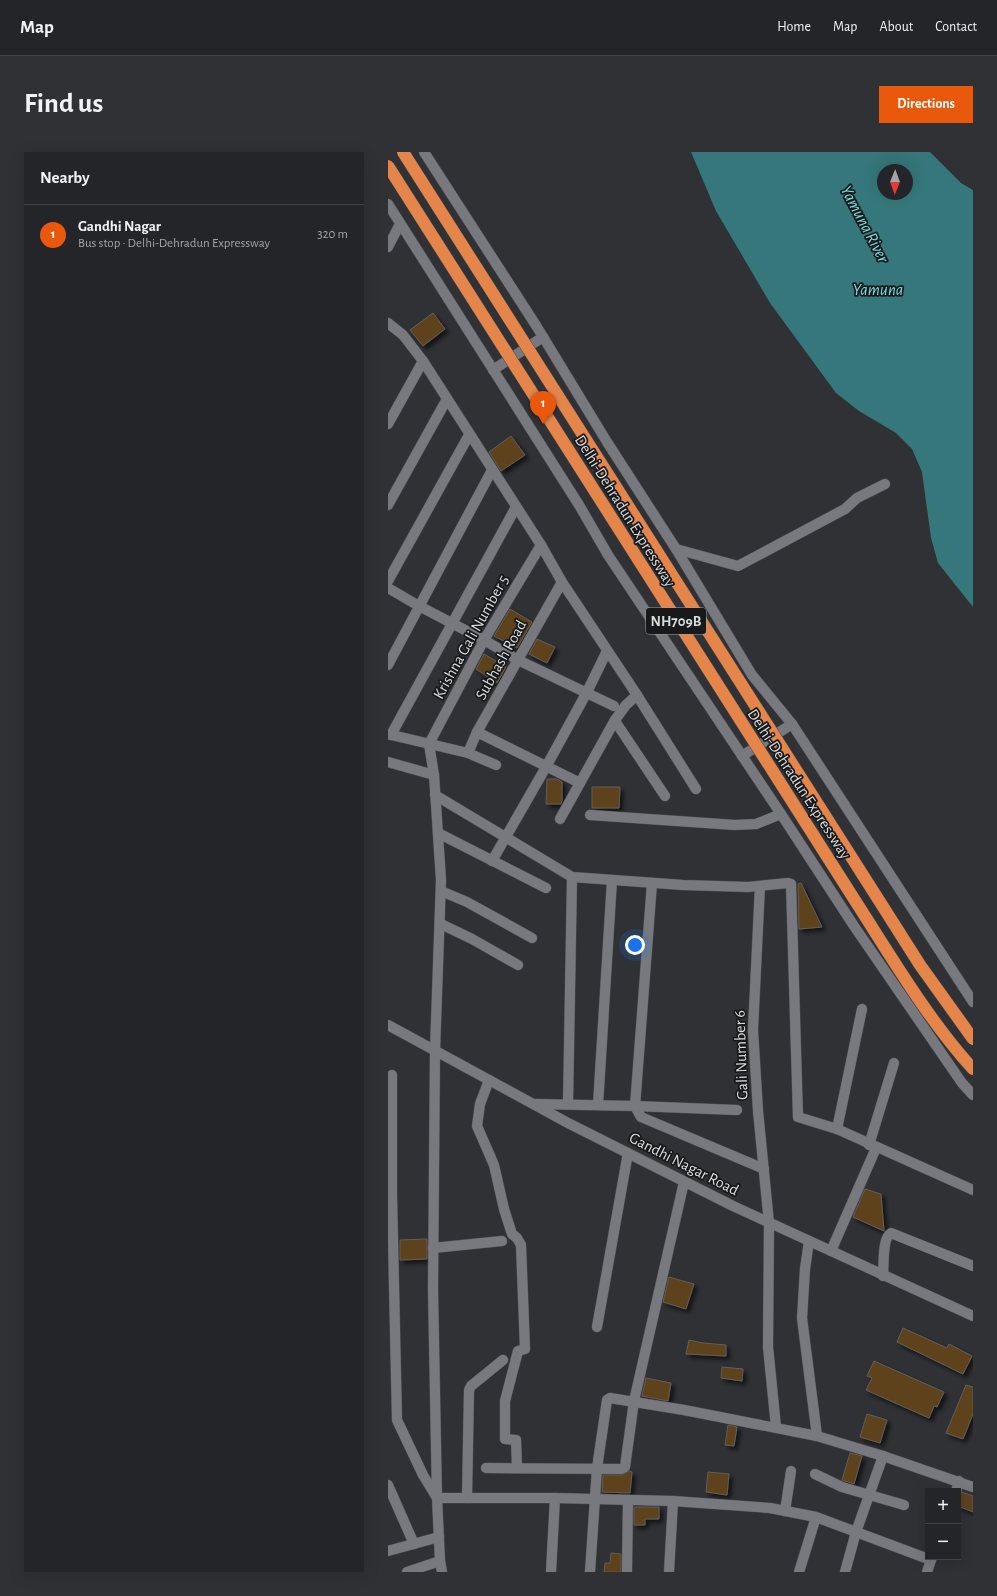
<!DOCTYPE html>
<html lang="en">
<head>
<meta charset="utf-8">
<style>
	:root { --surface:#232528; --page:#2f3134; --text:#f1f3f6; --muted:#a3a5a8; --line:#404245; --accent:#ea580c }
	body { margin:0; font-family:"Alegreya Sans",sans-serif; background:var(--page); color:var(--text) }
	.controls { position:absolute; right:12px; bottom:12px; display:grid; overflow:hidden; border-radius:0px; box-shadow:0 4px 16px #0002 }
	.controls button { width:36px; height:36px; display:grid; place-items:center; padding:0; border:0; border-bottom:1px solid var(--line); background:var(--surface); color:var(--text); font:20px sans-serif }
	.compass { position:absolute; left:489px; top:12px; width:36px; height:36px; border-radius:50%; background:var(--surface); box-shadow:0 4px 16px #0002; rotate:181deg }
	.you { position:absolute; left:247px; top:793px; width:14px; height:14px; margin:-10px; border:3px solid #fff; border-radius:50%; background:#1a73e8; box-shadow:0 0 0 6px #1a73e833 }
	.badge { display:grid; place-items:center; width:26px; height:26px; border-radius:50%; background:var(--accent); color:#fff; font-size:13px; font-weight:700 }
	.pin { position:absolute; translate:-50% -33px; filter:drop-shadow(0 1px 2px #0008) }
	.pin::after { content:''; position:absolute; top:21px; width:14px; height:12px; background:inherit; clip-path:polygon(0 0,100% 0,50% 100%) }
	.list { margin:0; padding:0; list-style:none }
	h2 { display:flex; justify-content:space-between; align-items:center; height:52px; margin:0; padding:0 16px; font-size:17px }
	h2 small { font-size:13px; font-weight:400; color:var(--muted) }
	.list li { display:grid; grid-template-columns:26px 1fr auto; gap:12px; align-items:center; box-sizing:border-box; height:60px; padding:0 16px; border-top:1px solid var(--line) }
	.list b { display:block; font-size:15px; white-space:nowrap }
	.list p { margin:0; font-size:13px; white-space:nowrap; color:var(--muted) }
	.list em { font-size:13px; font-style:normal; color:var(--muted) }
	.map { position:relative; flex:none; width:585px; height:1420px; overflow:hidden; border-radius:0px }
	header { display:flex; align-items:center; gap:24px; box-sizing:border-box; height:56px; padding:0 20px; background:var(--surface); border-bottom:1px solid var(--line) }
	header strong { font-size:19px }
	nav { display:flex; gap:22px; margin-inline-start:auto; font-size:14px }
	.intro { display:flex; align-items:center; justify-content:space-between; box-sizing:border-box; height:96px; padding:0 24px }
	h1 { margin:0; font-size:28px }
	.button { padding:10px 18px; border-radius:0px; background:var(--accent); color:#fff; font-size:14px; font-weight:700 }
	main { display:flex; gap:24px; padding:0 24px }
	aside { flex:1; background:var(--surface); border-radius:0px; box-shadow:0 4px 16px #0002 }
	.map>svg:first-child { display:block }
</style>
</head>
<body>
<header>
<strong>Map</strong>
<nav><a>Home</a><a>Map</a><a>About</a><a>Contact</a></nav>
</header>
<div class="intro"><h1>Find us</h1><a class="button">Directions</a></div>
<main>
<aside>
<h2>Nearby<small></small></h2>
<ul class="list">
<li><span class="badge">1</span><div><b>Gandhi Nagar</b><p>Bus stop · Delhi-Dehradun Expressway</p></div><em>320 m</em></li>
</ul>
</aside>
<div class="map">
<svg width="585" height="1420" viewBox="0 0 585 1420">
	<defs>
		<filter id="shadow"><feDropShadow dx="3.5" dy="3.5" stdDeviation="2" flood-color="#0009"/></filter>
	</defs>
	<rect width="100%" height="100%" fill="#2f3135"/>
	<path fill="#35777a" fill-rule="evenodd" d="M303,0H542L573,31L585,38V455L550,411L543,386L534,320L524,297L508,281L471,259L448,241L382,151L328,59ZM495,18H519V42H495Z"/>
	<g fill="#5d421a" stroke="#625e5a" filter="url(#shadow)">
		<polygon points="45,161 57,177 35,194 22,178"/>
		<polygon points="123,284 137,303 113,319 101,300"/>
		<polygon points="122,457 144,470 129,496 106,484"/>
		<polygon points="149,487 167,495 159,511 141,502"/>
		<polygon points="96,502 118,515 109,531 88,517"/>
		<polygon points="159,627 169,627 174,630 174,649 173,652 158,652"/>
		<polygon points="204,635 232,635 231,656 204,656"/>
		<polygon points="413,731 434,775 411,777 410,732"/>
		<polygon points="477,1037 493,1042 496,1079 465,1065"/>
		<polygon points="39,1087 39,1107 12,1108 12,1088"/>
		<polygon points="281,1125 306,1132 298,1157 275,1150"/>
		<polygon points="515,1176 559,1196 561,1192 584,1204 575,1222 509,1190"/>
		<polygon points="301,1188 315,1191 338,1193 338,1204 298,1202"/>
		<polygon points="486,1209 556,1240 549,1255 546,1254 541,1266 478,1238 484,1226 479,1224"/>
		<polygon points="334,1215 355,1217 354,1229 333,1226"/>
		<polygon points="258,1226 283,1231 280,1249 254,1244"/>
		<polygon points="578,1233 585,1235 585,1262 575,1287 558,1281"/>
		<polygon points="479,1262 499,1268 492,1291 472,1285"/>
		<polygon points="340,1273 349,1275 346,1294 337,1293"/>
		<polygon points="462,1301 474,1304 466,1332 454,1328"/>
		<polygon points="242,1319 244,1320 242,1341 214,1340 215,1323 233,1323"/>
		<polygon points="320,1320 341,1322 339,1343 318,1340"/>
		<polygon points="574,1340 585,1344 585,1360 570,1354 570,1345"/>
		<polygon points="246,1355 271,1355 271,1367 257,1367 257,1373 246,1373"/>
		<polygon points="223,1401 233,1402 233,1420 216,1420 217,1411 222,1411"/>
	</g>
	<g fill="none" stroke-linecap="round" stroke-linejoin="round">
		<defs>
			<g id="minor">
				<polyline points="36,0 149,175 219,290 288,397 364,523 404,572 585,850"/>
				<polyline points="0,52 191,353 220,403 393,662 466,774 574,931 585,943"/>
				<polyline points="0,95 12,72"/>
				<polyline points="0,171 15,183 35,209 153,393 174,430 247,540 308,637"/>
				<polyline points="105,218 155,185"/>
				<polyline points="0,272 35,209"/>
				<polyline points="0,353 59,247"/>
				<polyline points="288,397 350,414 457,357 469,346 497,332"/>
				<polyline points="0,429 81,283"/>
				<polyline points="0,436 31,454 96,488 130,508 226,554"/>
				<polyline points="0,513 104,318"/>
				<polyline points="227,569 277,644"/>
				<polyline points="89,580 192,631"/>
				<polyline points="0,582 80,601 108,613"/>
				<polyline points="3,583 128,355"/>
				<polyline points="80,601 89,580 174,430"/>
				<polyline points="354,604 404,572"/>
				<polyline points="0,610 46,623"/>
				<polyline points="47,643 184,725 295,733 360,735 400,731 403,732 410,965 449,977 585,1038"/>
				<polyline points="202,663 347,673 368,672 393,662"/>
				<polyline points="172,667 227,568 238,553 249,543"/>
				<polyline points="50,681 158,736"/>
				<polyline points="104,709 158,615 199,540 219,499"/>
				<polyline points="264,731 247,954 253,965 376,1017"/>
				<polyline points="372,734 365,878 370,959 381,1071 380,1195 388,1275"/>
				<polyline points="53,739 79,750 144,786"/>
				<polyline points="53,772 84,787 130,813"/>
				<polyline points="0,873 180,971 345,1054 585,1164"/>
				<polyline points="4,923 4,1043 9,1268 35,1323 49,1346"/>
				<polyline points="101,928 92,952 89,974 106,1013 116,1057 124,1082 129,1086 133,1093 137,1197 130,1199 117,1249 117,1287 128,1288 129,1316"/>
				<polyline points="147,952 247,954 349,958"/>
				<polyline points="180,952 184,725"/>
				<polyline points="210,953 224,728"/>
				<polyline points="449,977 474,857"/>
				<polyline points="481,993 506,911"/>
				<polyline points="421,1089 417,1117 414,1166 429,1284"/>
				<polyline points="45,1096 114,1089"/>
				<polyline points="443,1099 488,996"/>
				<path d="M495,1124C496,1113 494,1086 503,1081L585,1114"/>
				<polyline points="209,1175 240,1001"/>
				<polyline points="98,1316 233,1317 237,1315 246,1249 296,1030"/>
				<polyline points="427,1322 454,1335 516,1353"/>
				<polyline points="0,1333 26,1392"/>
				<polyline points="568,1339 571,1329"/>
				<polyline points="49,1346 167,1346 285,1349 382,1356 428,1365 543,1408"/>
				<polyline points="79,1346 81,1238 83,1234 115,1208"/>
				<polyline points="397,1359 403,1319"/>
				<polyline points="0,1399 51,1385"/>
				<polyline points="52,1409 54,1420"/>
				<polyline points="19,1420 52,1409 49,1346 45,1137 47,899 53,728 46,623 41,592 96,488 153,393"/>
				<polyline points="163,1420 167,1346"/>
				<polyline points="202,1420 209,1316 219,1248 222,1246 296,1258 429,1284 495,1304 585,1335"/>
				<polyline points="239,1420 240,1349"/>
				<polyline points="281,1420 285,1349"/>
				<polyline points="411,1420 428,1365"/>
				<polyline points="457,1420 468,1380 495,1304"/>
				<polyline points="539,1420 544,1405"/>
			</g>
		</defs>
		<use href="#minor" stroke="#4e4f53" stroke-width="11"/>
		<use href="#minor" stroke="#77797f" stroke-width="10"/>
		<defs>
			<g id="highway-bridge">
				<polyline points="15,0 485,739 532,813 585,887"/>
				<path d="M0,14L468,750C504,806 541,869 585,917"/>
			</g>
		</defs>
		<use href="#highway-bridge" stroke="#4e4f53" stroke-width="13" stroke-linecap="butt"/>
		<use href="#highway-bridge" stroke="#e5854a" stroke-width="12"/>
	</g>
	<g text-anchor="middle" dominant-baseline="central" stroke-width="3.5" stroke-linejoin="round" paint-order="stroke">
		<rect fill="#18191b" stroke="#a0a1a4" stroke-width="1" x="258" y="456" width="60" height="26" rx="3"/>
		<g font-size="15" font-weight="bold" fill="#dadbde">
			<text x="288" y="469">NH709B</text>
		</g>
		<g font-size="16" fill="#dadbde" stroke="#18191b">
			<text transform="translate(237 359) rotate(58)">Delhi-Dehradun Expressway</text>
			<text transform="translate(83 485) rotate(-61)">Krishna Gali Number 5</text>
			<text transform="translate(113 508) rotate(-61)">Subhash Road</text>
			<text transform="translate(411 632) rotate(57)">Delhi-Dehradun Expressway</text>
			<text transform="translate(353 903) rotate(-92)">Gali Number 6</text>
			<text transform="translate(296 1012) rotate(27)">Gandhi Nagar Road</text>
		</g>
		<g font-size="17" font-style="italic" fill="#76dde2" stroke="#18191b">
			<text transform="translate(477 72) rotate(62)">Yamuna River</text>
			<text x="490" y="137">Yamuna</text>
		</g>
	</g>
</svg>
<div class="controls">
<button>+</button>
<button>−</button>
</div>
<svg class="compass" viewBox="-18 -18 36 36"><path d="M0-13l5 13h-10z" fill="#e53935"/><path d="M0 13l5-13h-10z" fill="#a3a5a8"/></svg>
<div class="you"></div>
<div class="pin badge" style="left:155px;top:272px">1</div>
</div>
</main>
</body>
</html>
